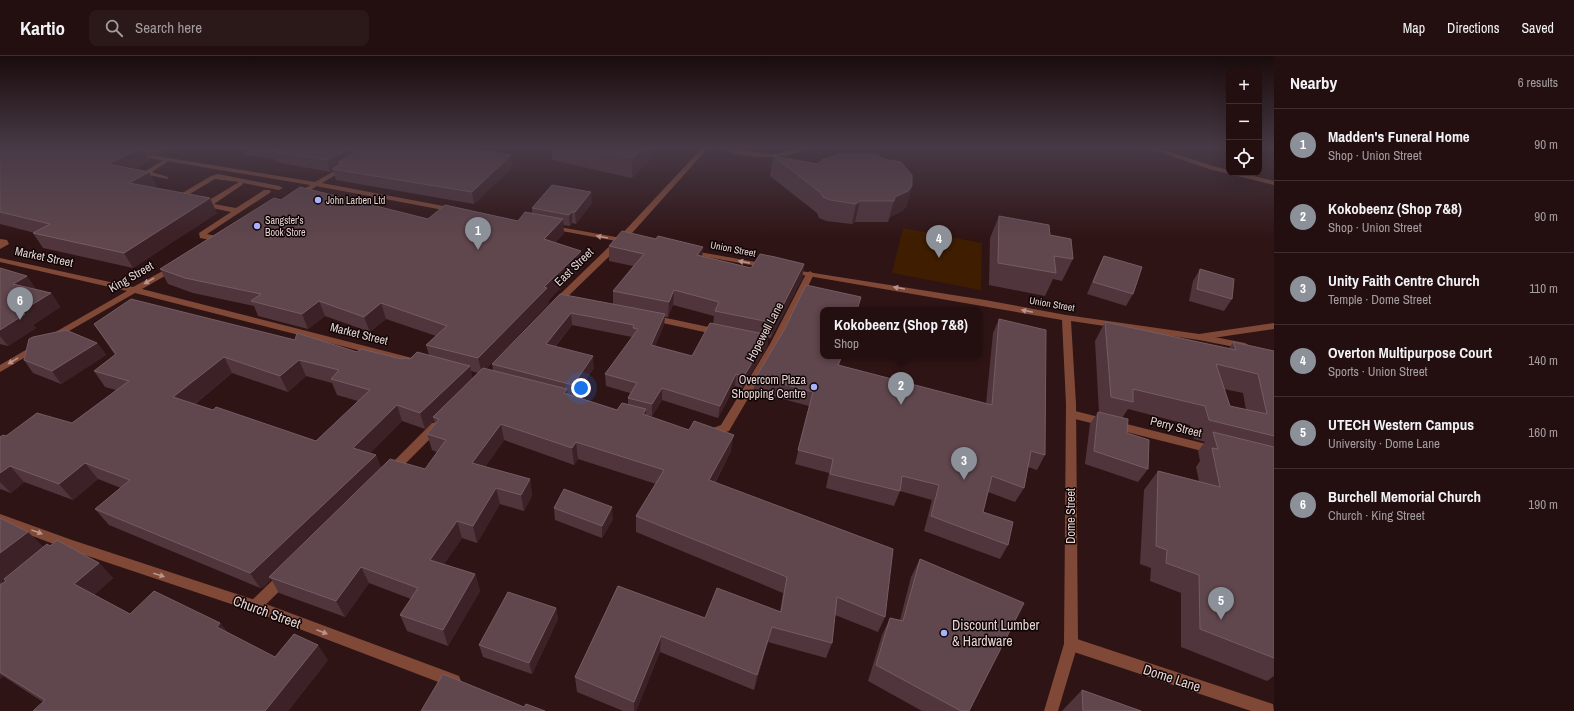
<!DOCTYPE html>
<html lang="en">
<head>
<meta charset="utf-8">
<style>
	:root { --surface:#230f10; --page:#2b1819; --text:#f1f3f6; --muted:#a39c9f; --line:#402f30; --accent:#8c9099 }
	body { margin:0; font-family:"Archivo Narrow",sans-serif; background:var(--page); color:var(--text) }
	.controls { position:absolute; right:12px; top:12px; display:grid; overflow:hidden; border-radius:8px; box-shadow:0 4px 16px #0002 }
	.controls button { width:36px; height:36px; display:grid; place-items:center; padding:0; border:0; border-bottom:1px solid var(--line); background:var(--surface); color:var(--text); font:20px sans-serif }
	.you { position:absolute; left:581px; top:332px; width:14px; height:14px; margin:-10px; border:3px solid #fff; border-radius:50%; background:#1a73e8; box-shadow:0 0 0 6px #1a73e833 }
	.badge { display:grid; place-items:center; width:26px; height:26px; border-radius:50%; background:var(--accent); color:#fff; font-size:13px; font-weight:700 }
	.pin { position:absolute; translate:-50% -33px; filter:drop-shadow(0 1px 2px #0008) }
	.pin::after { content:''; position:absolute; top:21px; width:14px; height:12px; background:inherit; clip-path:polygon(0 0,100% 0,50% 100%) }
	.popup { position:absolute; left:820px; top:251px; width:162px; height:52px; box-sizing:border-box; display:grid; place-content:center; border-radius:8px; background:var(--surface); filter:drop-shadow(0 1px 3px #0005); font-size:13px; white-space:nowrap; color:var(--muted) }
	.popup b { font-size:15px; color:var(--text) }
	.popup::after { content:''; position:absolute; left:50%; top:100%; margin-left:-8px; border:8px solid transparent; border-top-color:var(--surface) }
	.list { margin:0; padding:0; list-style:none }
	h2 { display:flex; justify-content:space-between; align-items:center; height:52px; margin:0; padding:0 16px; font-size:17px }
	h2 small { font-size:13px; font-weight:400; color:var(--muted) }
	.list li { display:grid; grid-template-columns:26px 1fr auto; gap:12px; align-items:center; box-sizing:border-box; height:72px; padding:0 16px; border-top:1px solid var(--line) }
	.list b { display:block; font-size:15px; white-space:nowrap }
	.list p { margin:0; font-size:13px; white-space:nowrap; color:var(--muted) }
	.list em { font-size:13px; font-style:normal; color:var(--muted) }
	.icon { flex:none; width:22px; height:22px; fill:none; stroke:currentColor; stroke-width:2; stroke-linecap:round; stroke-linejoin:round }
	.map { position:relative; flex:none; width:1274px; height:655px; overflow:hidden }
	header { display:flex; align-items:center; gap:24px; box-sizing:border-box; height:56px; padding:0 20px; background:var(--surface); border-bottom:1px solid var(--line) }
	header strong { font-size:19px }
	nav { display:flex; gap:22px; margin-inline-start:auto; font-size:14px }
	.search { width:280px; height:36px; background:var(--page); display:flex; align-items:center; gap:10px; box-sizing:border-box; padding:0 14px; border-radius:8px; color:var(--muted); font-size:15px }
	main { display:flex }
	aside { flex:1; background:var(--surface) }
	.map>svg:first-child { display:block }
</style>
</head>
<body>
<header>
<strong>Kartio</strong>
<div class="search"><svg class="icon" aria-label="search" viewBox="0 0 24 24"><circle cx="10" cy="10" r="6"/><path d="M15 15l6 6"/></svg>Search here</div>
<nav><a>Map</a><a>Directions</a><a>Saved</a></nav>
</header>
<main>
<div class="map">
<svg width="1274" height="655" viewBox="0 0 1274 655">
	<rect width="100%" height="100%" fill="#2f1415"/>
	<polygon fill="#3e1d00" points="903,172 982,187 981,234 892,217"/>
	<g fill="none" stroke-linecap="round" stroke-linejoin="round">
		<g fill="#804937" fill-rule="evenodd">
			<polygon points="165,103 170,104 152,116 168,121 168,123 144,118 144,116"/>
			<polygon points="218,118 279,130 283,132 279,134 243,127 242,129 214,148 236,152 264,134 270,134 271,136 207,178 224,182 224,186 221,186 200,182 199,177 231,156 198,149 197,147 201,145 206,146 239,126 215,123 183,142 186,144 185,146 179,146 174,142 211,120"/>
			<polygon points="0,183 7,184 9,188 0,193"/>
		</g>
		<g fill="#804937" fill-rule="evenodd">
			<polygon points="702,92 708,92 624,186 558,250 552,250 551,248 552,246 618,182"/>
			<path d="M722,92C739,90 757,99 775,98C786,97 796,91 806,92C791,105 737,103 722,92Z"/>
			<polygon points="1149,92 1157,92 1213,110 1229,114 1229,117 1241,117 1274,125 1274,129 1209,113"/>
			<polygon points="316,126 319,128 318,129 300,141 297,141 293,139"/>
			<polygon points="0,202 133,231 174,209 177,209 178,211 177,213 142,233 416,303 421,306 416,309 135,237 55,283 52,282 50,280 52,278 127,235 0,206"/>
			<polygon points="810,215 814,218 780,288 729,375 709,382 705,381 704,378 705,375 721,369 770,288 806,218"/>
			<polygon points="652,259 718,273 723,276 718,279 649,264 647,262 649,260"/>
			<polygon points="1274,267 1274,273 1199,284 1194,281 1199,278"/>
			<polygon points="36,288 41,291 39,293 0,316 0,309"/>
			<polygon points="1071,354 1214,390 1218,391 1220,394 1218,397 1214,398 1067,361 1066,358 1067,355"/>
			<polygon points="436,366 440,367 441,370 440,373 395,418 391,419 387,418 385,415 387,412 432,367"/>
			<polygon points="285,515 290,517 291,521 290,525 260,554 255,556 250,554 248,550 250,546 280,517"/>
			<polygon points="1071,581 1273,648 1274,655 1251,655 1071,595 1066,593 1064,588 1066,583"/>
		</g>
		<g fill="#804937" fill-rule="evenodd">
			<polygon points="133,96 315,126 345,109 347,110 347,112 322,127 454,152 458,154 454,156 316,130 131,99 131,97"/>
			<polygon points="548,169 627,183 631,185 627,187 551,173 548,173"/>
			<polygon points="688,194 767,208 771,210 767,212 691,198 688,198"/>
			<polygon points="788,213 985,244 1066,259 1199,278 1245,287 1250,290 1245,293 1199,284 1071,265 1076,348 1078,588 1058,655 1044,655 1064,588 1066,348 1062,264 791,217 788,217 787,215"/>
			<polygon points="0,458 72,484 255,544 454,618 459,620 461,625 459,630 454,632 255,556 70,494 0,468"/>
		</g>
	</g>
	<g fill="#50353d" fill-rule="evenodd">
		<polygon points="0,92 173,92 158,99 145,97 149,104 133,113 149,116 156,130 153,131 217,157 133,212 43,192 33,177 35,177 0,168"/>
		<polygon points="244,92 470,92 513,111 474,148 336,124 333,114 330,116 276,106 275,103 246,99"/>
		<polygon points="551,92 654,92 654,100 632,122 552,104"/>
		<polygon points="773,100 818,108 907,150 902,155 890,161 888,166 855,166 852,168 826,165 819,162 817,157 770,120"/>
		<path d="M281,144L428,163L518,165L532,157V152L592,147L576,168L572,167L570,170L563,169L564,177L555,187L582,210L549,244V247L486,313L493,314L492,308L560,238L613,248V235L633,210L609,205V190L702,200L751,212L804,208L802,223L771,282H768L767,291L742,332L735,330L718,362L662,344L652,360L646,359L731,395L715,427L885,561L878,576L835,559L832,587L826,602L768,586L754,634L660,596L636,655H623L577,636L575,621L618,530L705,562L780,556L783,537L636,476V460L656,428L578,403L574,409L504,384L485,411L530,423L532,440L524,455L500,448L477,487L462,482L444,508L475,518L480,535L448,590L407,575L400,559L411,543L369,527L345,561L279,537L271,523L264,531L260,532L109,469L95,453L121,432L98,423L73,444L24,426L11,437L0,433V381L72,367L116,334L105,331L94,315L115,299L94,268L295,284L357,296L402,303H410L429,299L426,289L436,280L386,263L370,276L325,260L308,273L258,260L254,250L193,237L168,228L160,213ZM673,249L714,260L713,268L692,300L655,290L664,269L665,261H668ZM572,269L632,281L605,318L606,330L630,337L628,342V348L617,354L574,340L594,312L555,291ZM471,315L478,317L472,322ZM232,317L288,336L306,320L332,327L337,339L358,345L316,385L195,348ZM434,364L435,368L427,378L432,394L437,396L425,413L381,412L376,399L370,397L402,365L425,373Z"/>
		<polygon points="999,160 1050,179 1073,203 1062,225 1053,223 1045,240 989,229 990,182"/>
		<polygon points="1104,200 1133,238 1126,250 1087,238 1098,212"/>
		<polygon points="0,212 37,234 51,237 60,251 33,269 36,272 8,290 0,288"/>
		<polygon points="1200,213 1232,243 1224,255 1189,245 1193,225"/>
		<polygon points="999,263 1045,399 1037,414 1028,411 1024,432 1015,446 988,436 983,456 1008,489 1000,503 924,475 932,444 900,435 894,450 826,432 829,417 795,408 809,350 754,335 756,321 823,300 842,300 839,310 986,348 993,277"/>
		<path d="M1105,266L1229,293L1233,286L1274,295V620L1267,625L1181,591V537L1150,525L1151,512L1140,508L1144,434L1158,415L1199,425L1196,411L1200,405L1198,395L1205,386L1194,383L1190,369L1128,353L1122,362L1127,377L1148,413L1138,426L1085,408L1090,368L1098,356H1099L1095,285ZM1224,333L1243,337L1246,354L1230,350Z"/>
		<polygon points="97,287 106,299 61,328 33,317 24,304"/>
		<polygon points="554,452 613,463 602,482 555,464"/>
		<polygon points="0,462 28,476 43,491 50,490 99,507 113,522 94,539 130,558 220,567 228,577 275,601 328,604 288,655 33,655 43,646 3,620 0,623 0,529 1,529 0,528"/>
		<polygon points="920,503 969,655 922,655 868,625 882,579 890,562 900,564 911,521"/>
		<polygon points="556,552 558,563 532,618 483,601 479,589"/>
		<polygon points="1082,634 1141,655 1062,655"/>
	</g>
	<g fill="#3c2126">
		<polygon points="140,92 142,92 149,104 115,122 108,108"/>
		<polygon points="155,92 173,92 158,99"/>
		<polygon points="350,92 372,92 341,107 338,106 340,110 332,113 333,114 330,116 327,104"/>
		<polygon points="643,92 654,92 654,100 632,122 632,102"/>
		<polygon points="511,99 513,111 474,148 472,136"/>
		<polygon points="149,116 156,130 137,141 129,127"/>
		<polygon points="912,130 907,150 902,155 890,161 888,166 895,141"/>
		<polygon points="591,136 592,147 576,168 575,156"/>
		<polygon points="210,142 217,157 133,212 124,197"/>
		<polygon points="860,145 855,166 852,168 856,148"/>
		<polygon points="572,156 572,167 570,170 569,159"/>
		<polygon points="563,163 564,177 546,198 544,183"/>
		<polygon points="703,191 702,206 697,199"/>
		<polygon points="581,195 582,210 549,244 549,247 482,317 478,302 544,231"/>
		<polygon points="804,208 802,223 771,282 774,267"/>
		<polygon points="27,220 37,234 13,228"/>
		<polygon points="674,234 673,249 668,261 669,246"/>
		<polygon points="51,237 60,251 33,269 36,272 8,290 0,280 0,274 20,256"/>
		<polygon points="319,245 325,260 308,273 302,258"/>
		<polygon points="381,247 386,263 370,276 364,261"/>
		<polygon points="571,257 572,269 547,300 546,288"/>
		<polygon points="665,258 664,269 651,301 651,289"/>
		<polygon points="769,279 767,291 742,332 744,320"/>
		<polygon points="97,287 106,299 61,328 52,315"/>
		<polygon points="593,300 594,312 574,341 573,329"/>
		<polygon points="842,300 835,324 838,309"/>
		<polygon points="224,301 232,317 183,357 173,341"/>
		<polygon points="299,304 306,320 288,336 280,320"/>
		<polygon points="470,310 473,326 433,361 434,364 425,373 420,357"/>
		<polygon points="736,318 735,330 718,362 720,350"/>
		<polygon points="662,332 662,344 652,360 652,348"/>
		<polygon points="567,333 568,350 564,337"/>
		<polygon points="397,349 402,365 359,408 353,392"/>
		<polygon points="646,353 646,370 643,358"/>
		<polygon points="501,368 504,384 476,424 472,407"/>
		<polygon points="734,379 731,395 707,441 709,424"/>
		<polygon points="576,386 578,403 574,409 572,392"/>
		<polygon points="376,399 382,415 269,521 271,523 264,531 260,532 250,517"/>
		<polygon points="85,407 98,423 73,444 59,428"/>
		<polygon points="10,410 24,426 11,437 0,426 0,417"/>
		<polygon points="530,423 532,440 524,455 521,439"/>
		<polygon points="496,432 500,448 477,487 473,470"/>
		<polygon points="612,451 613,463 602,482 602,470"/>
		<polygon points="457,465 462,482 436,520 430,504"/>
		<polygon points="28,476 49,497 4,523 10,529 7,532 0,526 0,497"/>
		<polygon points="99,507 113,522 90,543 74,528"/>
		<polygon points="361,511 369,527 345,561 336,545"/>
		<polygon points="475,518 480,535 448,590 443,574"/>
		<polygon points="556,552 558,563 532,618 529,607"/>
		<polygon points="220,567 232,582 217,571"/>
		<polygon points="772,571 768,586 754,634 757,619"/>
		<polygon points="661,580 660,596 636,655 634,655 634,646"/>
		<polygon points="318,589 328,604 288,655 265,655"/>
		<polygon points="0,618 3,620 0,623"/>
	</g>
	<g fill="#60464d" stroke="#755c62" fill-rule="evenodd">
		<polygon points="4,92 140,92 108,108 149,116 129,127 210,142 124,197 33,177 50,168 0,156 0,93"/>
		<polygon points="268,92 350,92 327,104 272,95 275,93"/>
		<polygon points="364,92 469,92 511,99 472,136 332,113 341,107 338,106"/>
		<polygon points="585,92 643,92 632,102"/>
		<polygon points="840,98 877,98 883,103 901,106 912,119 912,130 908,135 895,141 894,145 860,145 856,148 830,144 823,141 821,137 773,100 818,108 822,104"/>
		<polygon points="552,129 591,136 575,156 572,156 569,159 532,152"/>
		<polygon points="300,131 428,163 445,149 518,165 525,156 563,163 544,183 581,195 544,231 547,232 478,302 426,289 447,270 381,247 364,261 319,245 302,258 251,245 261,238 185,222 160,213 274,142 281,144"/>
		<polygon points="999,160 1049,169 1050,179 1071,183 1073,203 1054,200 1056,217 998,207"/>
		<polygon points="622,175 656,183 658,180 703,191 697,199 751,212 760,198 775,201 804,208 774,267 715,255 719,246 674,234 669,246 613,235 644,198 609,190"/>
		<polygon points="1104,200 1142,211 1133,238 1093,226"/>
		<polygon points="0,212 27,220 13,228 51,237 20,256 25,258 0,274"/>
		<polygon points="1200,213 1234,223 1232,243 1197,233"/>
		<polygon points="806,229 861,241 857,254 823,254 823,300 842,300 838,309 992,349 999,263 1046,274 1045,399 1031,395 1024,432 992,420 983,456 1013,466 1008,489 931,460 939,429 902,420 900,435 830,418 833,403 798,394 813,336 756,321 784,274"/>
		<polygon points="560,238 665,258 651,289 692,300 710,267 769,279 744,320 736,318 720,350 662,332 652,348 628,342 637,327 605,318 638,273 633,272 634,269 571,257 546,288 593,300 573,329 492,308"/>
		<path d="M131,243L295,284L297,277L357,296L361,293L402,303L404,302L410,303L417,296L470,310L420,357L397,349L353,392L376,399L253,515L250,517L95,453L130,424L85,407L59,428L10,410L0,417V381L3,379L6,380L37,357L72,367L129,325L94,315L116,298L94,268ZM224,301L280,320L299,304L339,314L331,323L370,334L316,385L216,351L213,354L173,341Z"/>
		<path d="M1105,266L1236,294L1233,286L1274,295V380L1209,364L1205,350L1133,333V346L1111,341ZM1216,308L1258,318L1267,358L1230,350Z"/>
		<polygon points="66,274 97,287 52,315 24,304 29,283 33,281"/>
		<polygon points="483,312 567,333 564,337 617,354 622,347 646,353 643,358 689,374 694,365 734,379 709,424 893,493 885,561 837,541 832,587 772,571 757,619 661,580 634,646 575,621 618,530 705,562 717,532 781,556 787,521 636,460 664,414 576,386 572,392 501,368 472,407 530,423 521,439 496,432 473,470 457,465 430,504 475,518 443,574 400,559 418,532 361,511 336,545 269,521 390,403 425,413 446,384 427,378 439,363 433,361"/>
		<polygon points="1098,356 1128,363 1127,377 1149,384 1148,413 1094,395"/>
		<polygon points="1213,376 1274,391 1274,602 1200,573 1199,519 1166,507 1167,494 1156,490 1158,415 1220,431 1212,392 1218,393"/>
		<polygon points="564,433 612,451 602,470 554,452"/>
		<polygon points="0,462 28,476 0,497"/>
		<polygon points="57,484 99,507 74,528 130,558 154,535 220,567 217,571 275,601 294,578 318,589 265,655 33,655 45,644 0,616 0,529 6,525 4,523 47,488 50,490"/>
		<polygon points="920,503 1024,547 969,655 961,655 876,609 890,562 903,565"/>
		<polygon points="508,536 556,552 529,607 479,589"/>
		<polygon points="443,618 524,651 526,648 545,655 421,655"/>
		<polygon points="1082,634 1141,655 1083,655"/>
	</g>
	<defs><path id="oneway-solid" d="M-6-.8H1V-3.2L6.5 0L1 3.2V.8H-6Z"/></defs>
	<g fill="#b8948c">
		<use href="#oneway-solid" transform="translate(602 181) rotate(-170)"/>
		<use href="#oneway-solid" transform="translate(744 206) rotate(-169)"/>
		<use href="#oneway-solid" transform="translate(149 225) rotate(150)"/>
		<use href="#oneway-solid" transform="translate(899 232) rotate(-170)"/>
		<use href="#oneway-solid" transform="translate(1027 255) rotate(-169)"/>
		<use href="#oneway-solid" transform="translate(13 305) rotate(149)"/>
		<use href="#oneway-solid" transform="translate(37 476) rotate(20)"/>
		<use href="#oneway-solid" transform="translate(159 519) rotate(18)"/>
		<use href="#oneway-solid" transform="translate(322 576) rotate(21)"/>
	</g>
	<linearGradient id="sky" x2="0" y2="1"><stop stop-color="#1a0b0c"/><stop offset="0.5" stop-color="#473a46"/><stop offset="1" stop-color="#473a46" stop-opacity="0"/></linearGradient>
	<rect width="1274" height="183" fill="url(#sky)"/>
	<g fill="#a7b1fc" stroke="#0f0505" stroke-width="1.5">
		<circle cx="318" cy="144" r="4"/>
		<circle cx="257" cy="170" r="4"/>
		<circle cx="814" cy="331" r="4"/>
		<circle cx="944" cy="577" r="4"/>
	</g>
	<g text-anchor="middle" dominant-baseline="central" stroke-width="3" stroke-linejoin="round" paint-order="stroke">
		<g font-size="10" fill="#e6d2d2" stroke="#0f0505" text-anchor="start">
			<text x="326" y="144">John Larben Ltd</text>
			<text x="265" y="164">Sangster's<tspan x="265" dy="12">Book Store</tspan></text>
		</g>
		<g font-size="10" fill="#e6d2d2" stroke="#0f0505">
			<text transform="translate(733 193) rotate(11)">Union Street</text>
			<text transform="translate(1052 248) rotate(10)">Union Street</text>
		</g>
		<g font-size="12" fill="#e6d2d2" stroke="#0f0505">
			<text transform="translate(44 201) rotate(12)">Market Street</text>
			<text transform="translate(574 211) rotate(-44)">East Street</text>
			<text transform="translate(131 221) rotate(-30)">King Street</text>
			<text transform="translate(765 276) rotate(-62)">Hopewell Lane</text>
			<text transform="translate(359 278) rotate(14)">Market Street</text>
			<text transform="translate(1176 371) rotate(14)">Perry Street</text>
			<text transform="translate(1071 460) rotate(-90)">Dome Street</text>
		</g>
		<g font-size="12" fill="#e6d2d2" stroke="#0f0505" text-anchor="end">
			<text x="806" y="324">Overcom Plaza<tspan x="806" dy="14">Shopping Centre</tspan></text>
		</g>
		<g font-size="14" fill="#e6d2d2" stroke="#0f0505">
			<text transform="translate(267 556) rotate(20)">Church Street</text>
			<text transform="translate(1172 622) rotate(18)">Dome Lane</text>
		</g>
		<g font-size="14" fill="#e6d2d2" stroke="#0f0505" text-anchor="start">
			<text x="952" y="569">Discount Lumber<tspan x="952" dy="16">&amp; Hardware</tspan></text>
		</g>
	</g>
</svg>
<div class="controls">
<button>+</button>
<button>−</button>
<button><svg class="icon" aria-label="locate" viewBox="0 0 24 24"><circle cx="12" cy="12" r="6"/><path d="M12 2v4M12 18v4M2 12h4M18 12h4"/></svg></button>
</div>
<div class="you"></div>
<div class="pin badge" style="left:478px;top:194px">1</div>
<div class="pin badge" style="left:901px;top:349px">2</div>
<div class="popup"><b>Kokobeenz (Shop 7&amp;8)</b>Shop</div>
<div class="pin badge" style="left:964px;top:424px">3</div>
<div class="pin badge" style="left:939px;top:202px">4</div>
<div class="pin badge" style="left:1221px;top:564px">5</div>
<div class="pin badge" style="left:20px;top:264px">6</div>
</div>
<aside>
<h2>Nearby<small>6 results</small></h2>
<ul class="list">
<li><span class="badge">1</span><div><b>Madden's Funeral Home</b><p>Shop · Union Street</p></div><em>90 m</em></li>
<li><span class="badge">2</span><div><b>Kokobeenz (Shop 7&amp;8)</b><p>Shop · Union Street</p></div><em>90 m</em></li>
<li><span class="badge">3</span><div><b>Unity Faith Centre Church</b><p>Temple · Dome Street</p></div><em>110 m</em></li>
<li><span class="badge">4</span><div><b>Overton Multipurpose Court</b><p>Sports · Union Street</p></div><em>140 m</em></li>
<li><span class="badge">5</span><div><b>UTECH Western Campus</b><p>University · Dome Lane</p></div><em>160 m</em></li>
<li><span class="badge">6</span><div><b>Burchell Memorial Church</b><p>Church · King Street</p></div><em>190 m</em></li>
</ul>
</aside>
</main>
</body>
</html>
